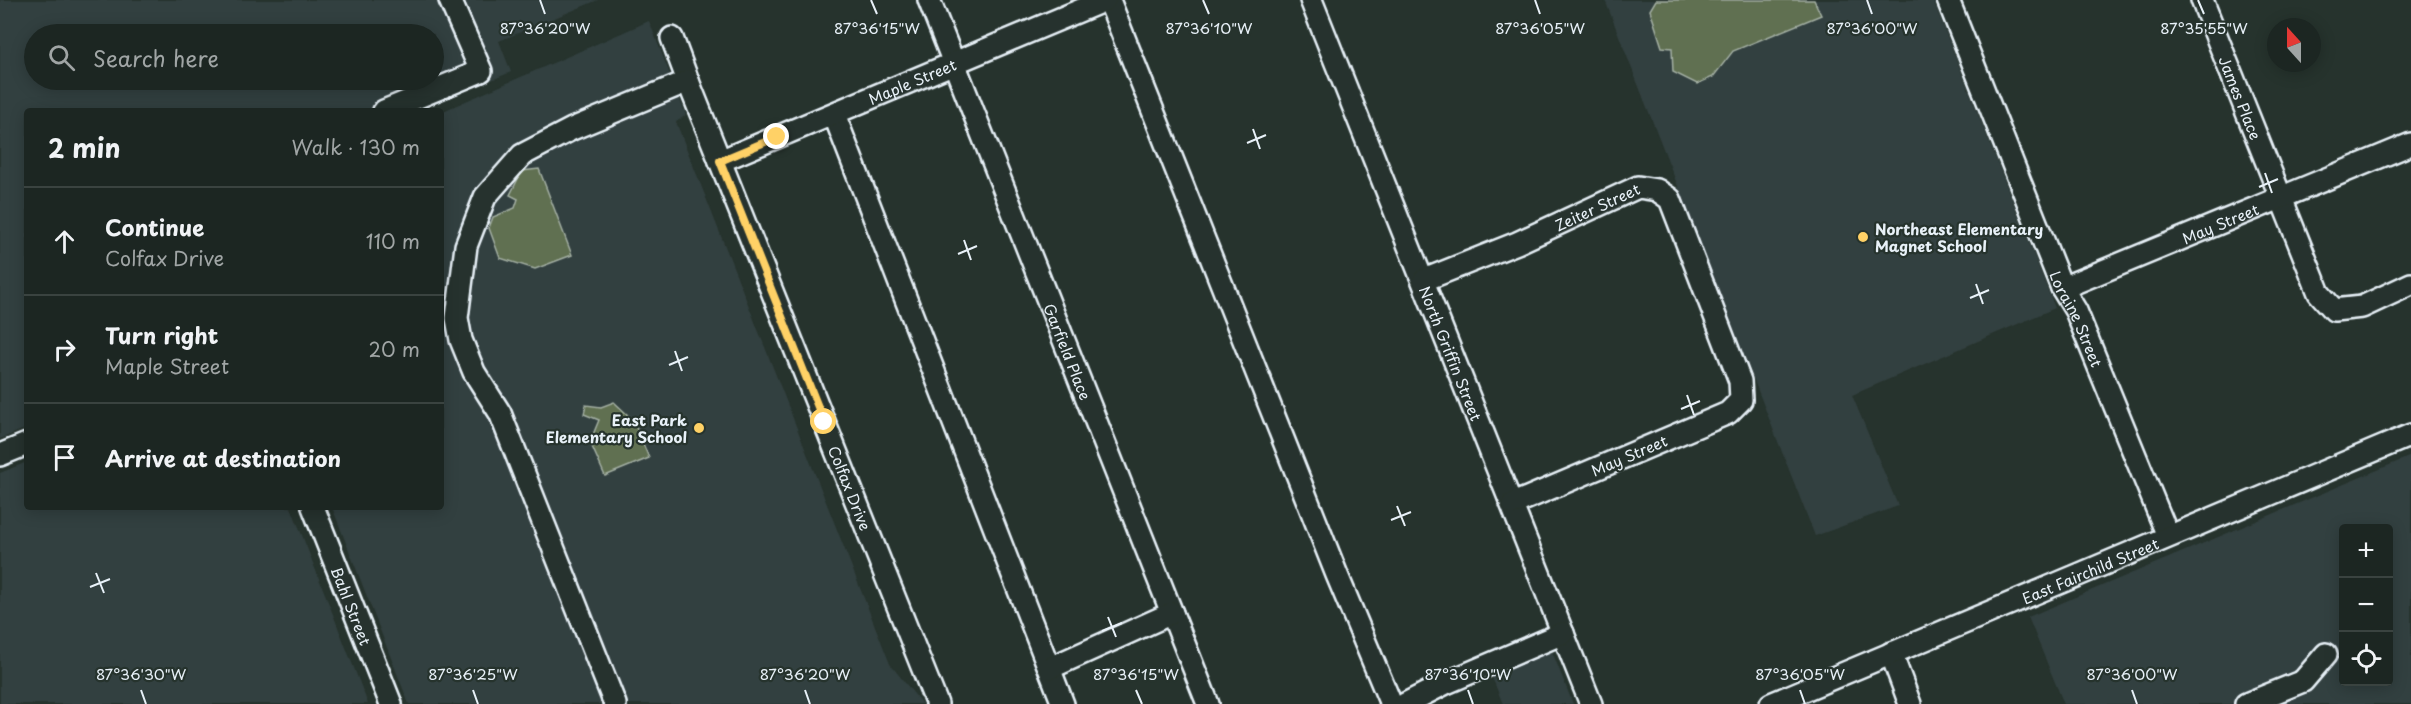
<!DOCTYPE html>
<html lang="en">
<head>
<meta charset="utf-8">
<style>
	:root { --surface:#1c2622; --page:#29322f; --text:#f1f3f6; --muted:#a0a5a5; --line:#3a4340 }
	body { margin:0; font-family:"Playpen Sans",sans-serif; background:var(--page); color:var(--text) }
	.controls { position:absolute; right:18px; bottom:18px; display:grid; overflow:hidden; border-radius:6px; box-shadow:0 3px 15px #0003 }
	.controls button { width:54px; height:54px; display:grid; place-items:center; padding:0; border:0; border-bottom:2px solid var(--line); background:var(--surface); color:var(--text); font:30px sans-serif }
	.compass { position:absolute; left:2267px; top:18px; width:54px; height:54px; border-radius:50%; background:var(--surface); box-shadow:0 3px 15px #0003; rotate:339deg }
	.stop { position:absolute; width:18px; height:18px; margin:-14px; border:4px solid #ffd166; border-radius:50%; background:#fff }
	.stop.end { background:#ffd166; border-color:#fff; box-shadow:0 2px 6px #0008 }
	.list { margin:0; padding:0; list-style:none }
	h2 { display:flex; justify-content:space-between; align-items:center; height:78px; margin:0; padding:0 24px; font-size:26px }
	h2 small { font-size:20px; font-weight:400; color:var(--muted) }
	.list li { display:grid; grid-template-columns:39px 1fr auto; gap:18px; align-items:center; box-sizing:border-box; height:108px; padding:0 24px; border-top:2px solid var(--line) }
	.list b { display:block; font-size:22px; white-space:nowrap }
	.list p { margin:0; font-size:20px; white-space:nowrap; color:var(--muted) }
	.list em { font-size:20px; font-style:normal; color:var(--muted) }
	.icon { flex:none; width:33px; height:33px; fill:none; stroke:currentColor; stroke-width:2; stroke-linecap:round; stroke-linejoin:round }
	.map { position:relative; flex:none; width:2411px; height:704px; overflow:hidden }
	.search { position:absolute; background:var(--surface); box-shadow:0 3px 15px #0003; left:24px; top:24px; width:420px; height:66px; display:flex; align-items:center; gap:15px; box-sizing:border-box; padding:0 21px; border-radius:33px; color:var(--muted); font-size:22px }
	.panel { position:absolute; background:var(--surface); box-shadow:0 3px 15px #0003; left:24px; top:108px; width:420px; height:402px; border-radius:6px }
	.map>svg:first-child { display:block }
</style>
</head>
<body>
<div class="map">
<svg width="2411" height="704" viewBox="0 0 2411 704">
	<rect width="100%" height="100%" fill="#26332d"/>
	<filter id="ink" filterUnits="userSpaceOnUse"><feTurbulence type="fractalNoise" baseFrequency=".0167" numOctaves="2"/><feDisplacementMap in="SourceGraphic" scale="12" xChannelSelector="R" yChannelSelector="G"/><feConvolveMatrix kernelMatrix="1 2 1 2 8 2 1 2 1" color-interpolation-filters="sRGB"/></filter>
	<g filter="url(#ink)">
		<g fill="#334040" fill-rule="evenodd">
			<path d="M0,0H598L499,41L511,72L417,111H27V428L0,439ZM34,34H434V80H34Z"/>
			<polygon points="1605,0 1933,0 2055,308 1852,395 1898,506 1815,536"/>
			<polygon points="649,21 686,115 676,122 890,664 922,704 409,704 332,507 441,507 441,112"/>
			<path d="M2411,456V704H2064L2028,617ZM2344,528H2388V682H2344Z"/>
			<polygon points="27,462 27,507 291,507 368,704 0,704 0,473"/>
			<polygon points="1547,639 1573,704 1503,704 1487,665"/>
		</g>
		<g fill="#606f51" stroke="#a4b0a4" stroke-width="1.5">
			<polygon points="1656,0 1814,0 1821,15 1733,51 1713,77 1697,84 1673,72 1672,48 1662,47 1650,10"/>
			<polygon points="539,169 572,255 535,269 500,258 489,228 493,217 515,208 518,199 510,195 522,171"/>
			<polygon points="614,402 633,420 649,458 605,476 590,442 599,420 584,414 586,405 601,407"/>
		</g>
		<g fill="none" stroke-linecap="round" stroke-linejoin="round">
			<defs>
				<g id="minor">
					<path id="s1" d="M929,0L1208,704"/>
					<polyline points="1109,0 1337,575 1391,704"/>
					<path id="s2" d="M1311,0L1591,704"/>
					<path id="s3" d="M1948,0L2062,288L2076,311L2168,536"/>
					<path id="s4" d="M2202,0L2319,293L2334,310L2362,307L2411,284"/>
					<path id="s5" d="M672,38L688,81L937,704"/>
					<polyline points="384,111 481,71 450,0"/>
					<polyline points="834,114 1063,704"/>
					<path id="s6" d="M720,161L1105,0"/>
					<path id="s7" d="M1424,280L1517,243L1638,187L1657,190L1670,199L1740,381L1741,400L1728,413L1513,504"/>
					<path id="s8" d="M2062,288L2411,144"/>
					<polyline points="0,455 27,444"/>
					<path id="s9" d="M313,507L391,704"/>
					<polyline points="1891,653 1910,704"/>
					<polyline points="1050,668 1172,613"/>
					<polyline points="615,704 500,413 474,372 461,340 457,318 466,246 485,197 522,155 572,129 688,81"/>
					<polyline points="1405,704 1446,683 1563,633"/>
					<path id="s10" d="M1771,704L2411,435"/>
					<polyline points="2246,704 2303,681 2326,654"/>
				</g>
			</defs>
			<use href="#minor" stroke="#e8f1f8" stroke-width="26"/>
			<use href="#minor" stroke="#26332d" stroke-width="21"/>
		</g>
	</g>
	<g fill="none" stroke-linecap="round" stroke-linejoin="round" filter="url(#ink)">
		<polyline stroke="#ffd166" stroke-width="8" points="777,137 720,161 824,422"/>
	</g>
	<path fill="none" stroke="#e8f1f8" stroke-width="2" d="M540,0L545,14M871,0L877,14M1203,0L1209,14M1535,0L1540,14M1867,0L1872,14M2198,0L2204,14M1253,129L1260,149M1247,143L1266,135M2265,173L2272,193M2259,187L2278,179M964,240L971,260M958,254L977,246M1976,284L1983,304M1970,298L1989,290M675,351L682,371M669,365L688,357M1687,395L1694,415M1681,409L1700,401M1397,506L1405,526M1391,520L1411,512M96,573L104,593M90,587L110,579M1108,617L1116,637M1102,631L1122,623M141,690L146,704M473,690L478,704M805,690L810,704M1136,690L1142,704M1468,690L1473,704M1800,690L1805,704M2132,690L2137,704"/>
	<g fill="#ffd166" stroke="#26332d" stroke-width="2">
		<circle cx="1863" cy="237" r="6"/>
		<circle cx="699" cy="428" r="6"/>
	</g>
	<g text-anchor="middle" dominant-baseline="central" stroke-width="4.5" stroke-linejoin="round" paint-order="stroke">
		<g font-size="15" fill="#e8f1f8" stroke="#26332d">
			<text stroke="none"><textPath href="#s6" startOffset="208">Maple Street</textPath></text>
			<text stroke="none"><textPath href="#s4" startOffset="105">James Place</textPath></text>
			<text stroke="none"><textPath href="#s7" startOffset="188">Zeiter Street</textPath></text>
			<text stroke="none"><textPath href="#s8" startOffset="171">May Street</textPath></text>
			<text stroke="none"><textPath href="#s3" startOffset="344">Loraine Street</textPath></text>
			<text stroke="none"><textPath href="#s1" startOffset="378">Garfield Place</textPath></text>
			<text stroke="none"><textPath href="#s2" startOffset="380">North Griffin Street</textPath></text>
			<text transform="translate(1629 455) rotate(-23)">May Street</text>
			<text stroke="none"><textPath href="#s5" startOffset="484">Colfax Drive</textPath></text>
			<text stroke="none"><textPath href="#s10" startOffset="346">East Fairchild Street</textPath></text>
			<text stroke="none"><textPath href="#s9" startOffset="106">Bahl Street</textPath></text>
		</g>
		<g font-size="15" font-weight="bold" fill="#e8f1f8" stroke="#26332d" text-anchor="start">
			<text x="1875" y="228">Northeast Elementary<tspan x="1875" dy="17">Magnet School</tspan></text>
			<text x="687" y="419" text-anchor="end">East Park<tspan x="687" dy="17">Elementary School</tspan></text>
		</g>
	</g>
	<g font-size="15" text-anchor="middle" fill="#e8f1f8" stroke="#26332d" stroke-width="4.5" stroke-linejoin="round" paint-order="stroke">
		<text x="1209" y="34">87°36'10"W</text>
		<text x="545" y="34">87°36'20"W</text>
		<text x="877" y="34">87°36'15"W</text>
		<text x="1540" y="34">87°36'05"W</text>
		<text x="1872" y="34">87°36'00"W</text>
		<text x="2204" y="34">87°35'55"W</text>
		<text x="141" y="680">87°36'30"W</text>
		<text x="473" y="680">87°36'25"W</text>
		<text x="805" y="680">87°36'20"W</text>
		<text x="1136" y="680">87°36'15"W</text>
		<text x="1468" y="680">87°36'10"W</text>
		<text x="1800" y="680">87°36'05"W</text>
		<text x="2132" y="680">87°36'00"W</text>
	</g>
</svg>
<div class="controls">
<button>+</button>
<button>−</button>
<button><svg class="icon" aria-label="locate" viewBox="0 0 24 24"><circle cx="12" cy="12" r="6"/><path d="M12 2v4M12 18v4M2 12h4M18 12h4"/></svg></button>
</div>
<svg class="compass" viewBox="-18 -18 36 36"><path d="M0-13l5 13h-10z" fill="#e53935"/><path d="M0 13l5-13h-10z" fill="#a0a5a5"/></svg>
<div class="stop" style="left:824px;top:422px"></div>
<div class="stop end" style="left:777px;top:137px"></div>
<div class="search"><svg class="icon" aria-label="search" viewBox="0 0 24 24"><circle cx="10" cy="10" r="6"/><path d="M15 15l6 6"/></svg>Search here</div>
<section class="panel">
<h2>2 min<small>Walk · 130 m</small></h2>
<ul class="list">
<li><svg class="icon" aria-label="ahead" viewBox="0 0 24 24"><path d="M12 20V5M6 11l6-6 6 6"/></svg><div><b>Continue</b><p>Colfax Drive</p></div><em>110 m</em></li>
<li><svg class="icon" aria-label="right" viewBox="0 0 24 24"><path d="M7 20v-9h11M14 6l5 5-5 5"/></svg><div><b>Turn right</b><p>Maple Street</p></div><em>20 m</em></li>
<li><svg class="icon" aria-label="arrive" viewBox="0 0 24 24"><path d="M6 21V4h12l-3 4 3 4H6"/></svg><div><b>Arrive at destination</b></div></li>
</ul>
</section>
</div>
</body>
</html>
